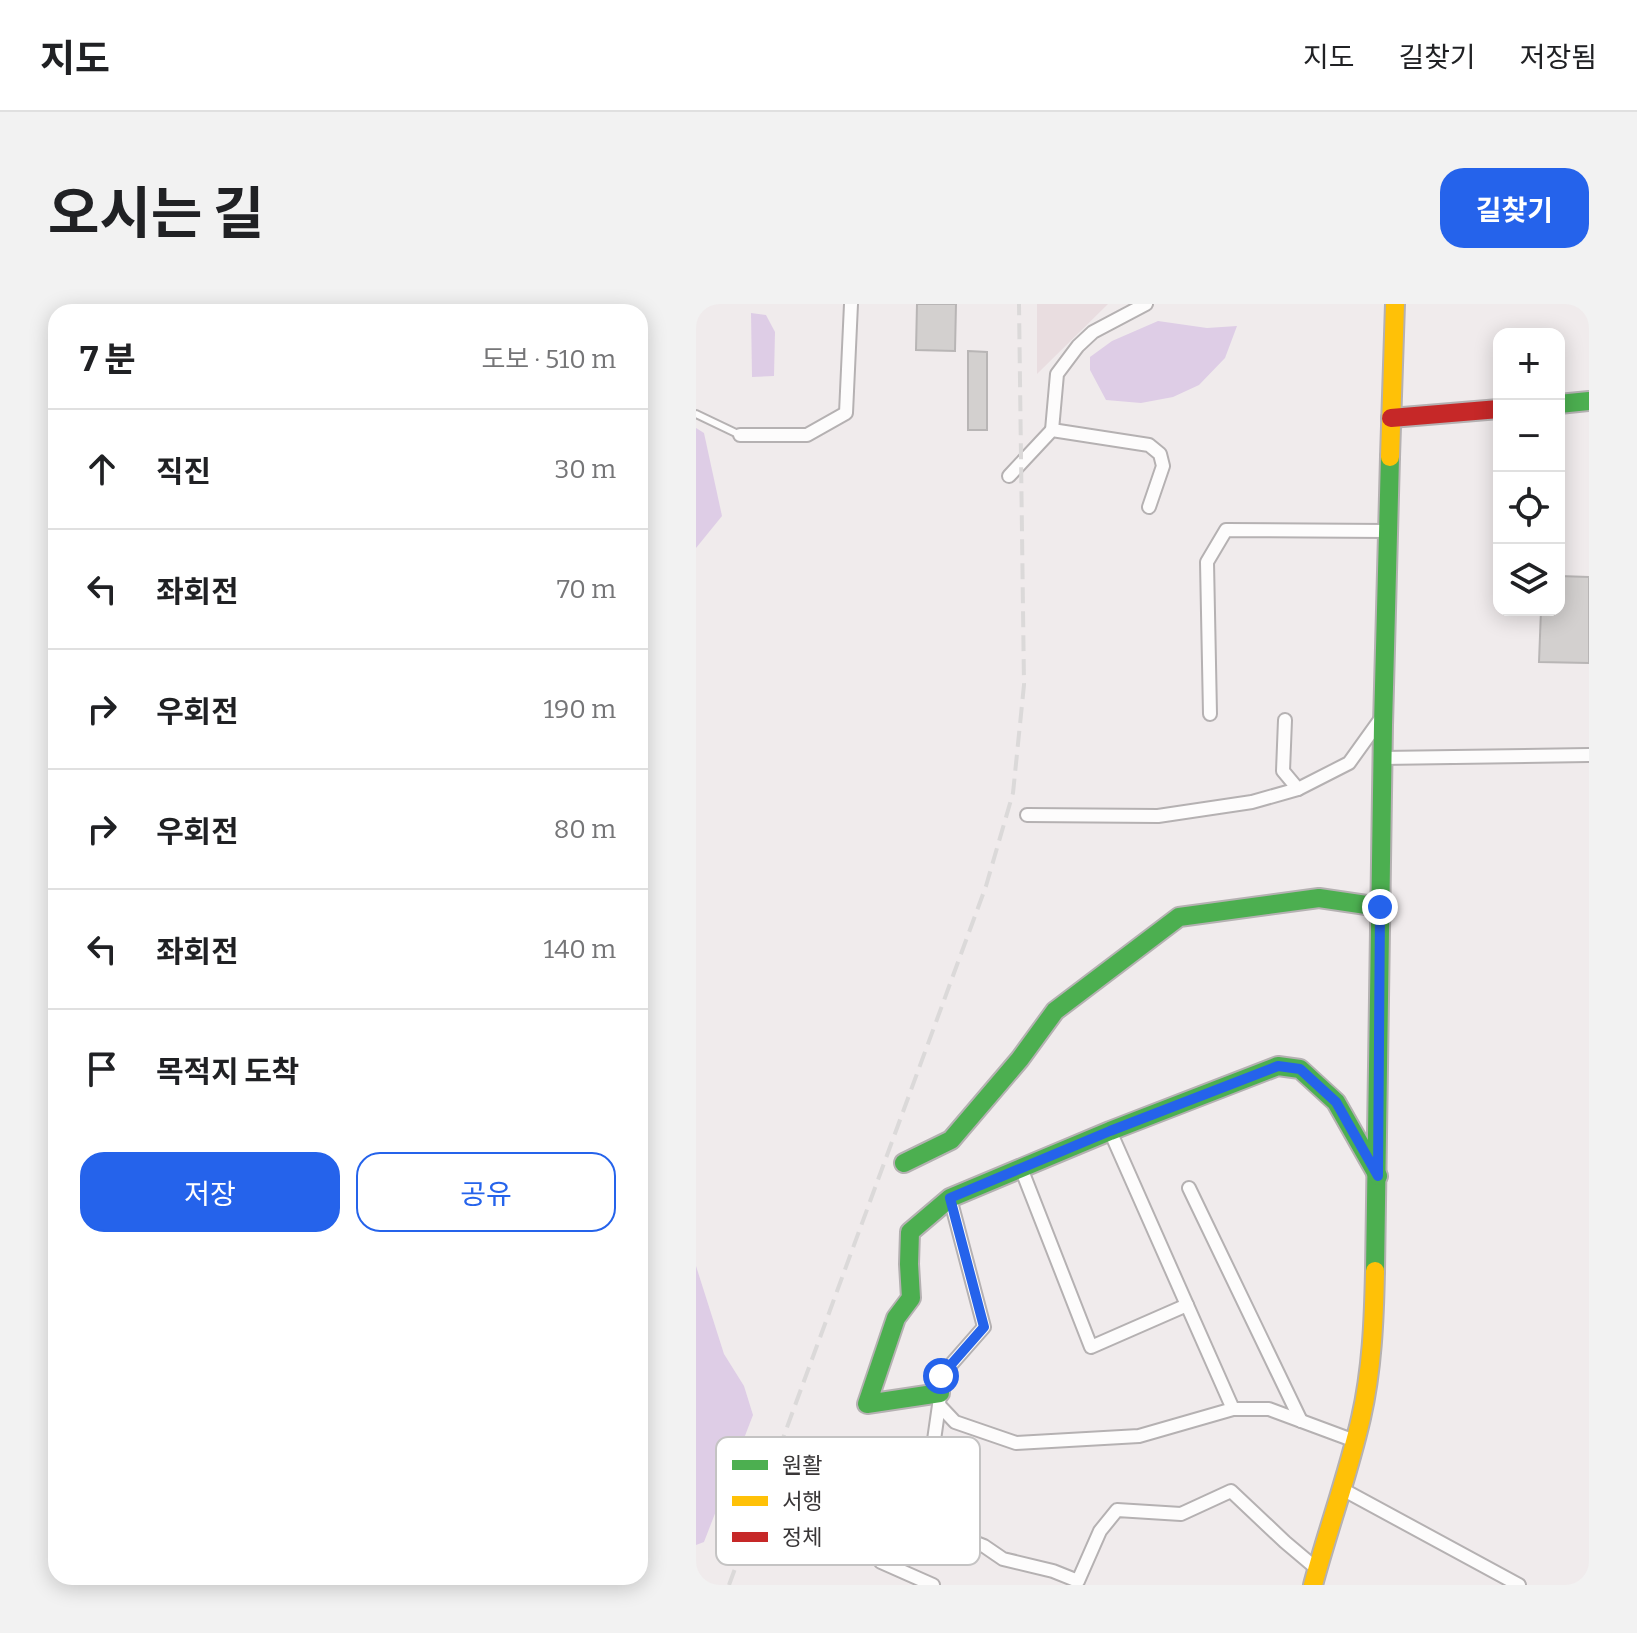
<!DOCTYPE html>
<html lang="ko">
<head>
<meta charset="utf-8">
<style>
	:root { --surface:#fff; --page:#f2f2f2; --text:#202124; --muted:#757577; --line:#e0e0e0; --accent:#2563eb }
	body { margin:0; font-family:Bitter,"Noto Sans KR",serif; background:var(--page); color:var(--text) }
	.controls { position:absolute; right:24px; top:24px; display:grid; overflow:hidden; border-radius:16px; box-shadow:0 4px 20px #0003 }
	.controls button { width:72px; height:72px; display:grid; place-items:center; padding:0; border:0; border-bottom:2px solid var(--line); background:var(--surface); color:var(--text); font:40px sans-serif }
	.stop { position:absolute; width:24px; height:24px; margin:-18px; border:6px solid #2563eb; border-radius:50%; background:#fff }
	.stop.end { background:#2563eb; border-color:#fff; box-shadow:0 2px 8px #0008 }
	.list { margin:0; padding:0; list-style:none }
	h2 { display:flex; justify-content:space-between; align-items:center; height:104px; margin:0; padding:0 32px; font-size:34px }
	h2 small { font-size:26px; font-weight:400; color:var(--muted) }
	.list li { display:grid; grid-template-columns:52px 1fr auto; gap:24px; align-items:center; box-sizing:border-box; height:120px; padding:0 32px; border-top:2px solid var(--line) }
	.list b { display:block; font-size:30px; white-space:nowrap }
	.list em { font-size:26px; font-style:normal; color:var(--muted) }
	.actions { display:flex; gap:16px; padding:24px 32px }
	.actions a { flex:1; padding:18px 0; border:2px solid var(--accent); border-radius:24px; text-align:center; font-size:28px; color:var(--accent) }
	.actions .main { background:var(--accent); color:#fff }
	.icon { flex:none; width:44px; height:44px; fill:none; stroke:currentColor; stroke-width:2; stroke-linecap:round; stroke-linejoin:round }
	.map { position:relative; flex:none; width:893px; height:1281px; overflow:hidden; border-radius:24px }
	header { display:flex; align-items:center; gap:48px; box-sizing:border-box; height:112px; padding:0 40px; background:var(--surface); border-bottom:2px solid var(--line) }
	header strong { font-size:38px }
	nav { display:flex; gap:44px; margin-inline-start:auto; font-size:28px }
	.intro { display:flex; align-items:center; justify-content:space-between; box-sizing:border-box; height:192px; padding:0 48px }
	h1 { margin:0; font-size:56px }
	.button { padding:20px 36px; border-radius:24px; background:var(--accent); color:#fff; font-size:28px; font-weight:700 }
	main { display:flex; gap:48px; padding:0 48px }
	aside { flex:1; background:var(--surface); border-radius:24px; box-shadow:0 4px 20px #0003 }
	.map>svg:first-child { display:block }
</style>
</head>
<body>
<header>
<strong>지도</strong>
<nav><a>지도</a><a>길찾기</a><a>저장됨</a></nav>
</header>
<div class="intro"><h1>오시는 길</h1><a class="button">길찾기</a></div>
<main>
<aside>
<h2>7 분<small>도보 · 510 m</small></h2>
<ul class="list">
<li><svg class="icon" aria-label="ahead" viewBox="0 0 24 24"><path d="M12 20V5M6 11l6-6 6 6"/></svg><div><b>직진</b></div><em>30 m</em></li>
<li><svg class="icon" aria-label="left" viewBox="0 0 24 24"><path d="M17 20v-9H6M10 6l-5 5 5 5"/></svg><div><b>좌회전</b></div><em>70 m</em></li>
<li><svg class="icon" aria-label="right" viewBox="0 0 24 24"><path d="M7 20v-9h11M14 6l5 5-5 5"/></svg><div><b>우회전</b></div><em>190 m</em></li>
<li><svg class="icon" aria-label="right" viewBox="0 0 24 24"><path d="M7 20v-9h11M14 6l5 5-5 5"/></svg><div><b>우회전</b></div><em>80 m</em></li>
<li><svg class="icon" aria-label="left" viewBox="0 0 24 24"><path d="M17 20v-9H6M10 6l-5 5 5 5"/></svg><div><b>좌회전</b></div><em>140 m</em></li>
<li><svg class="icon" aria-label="arrive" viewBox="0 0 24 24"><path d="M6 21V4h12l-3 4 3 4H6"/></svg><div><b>목적지 도착</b></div></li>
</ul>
<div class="actions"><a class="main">저장</a><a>공유</a></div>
</aside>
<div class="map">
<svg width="893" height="1281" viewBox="0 0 893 1281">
	<rect width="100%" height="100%" fill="#f0ebec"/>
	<polygon fill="#e9dde0" points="341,0 412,0 341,70"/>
	<g fill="#decde6">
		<polygon points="55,9 70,11 79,28 78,72 56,73"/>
		<polygon points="462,17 511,24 541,22 529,54 503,81 477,93 445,99 410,96 394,66 394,53 416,37"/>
		<polygon points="0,124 8,129 26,212 0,244"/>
		<polygon points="0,962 28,1050 48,1082 57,1111 8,1238 0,1241"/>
	</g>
	<g fill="#d3d0cf" stroke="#b8b5b5" stroke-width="2">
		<polygon points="221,0 260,0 259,47 220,46"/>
		<polygon points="272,47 291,48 291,126 272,126"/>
		<polygon points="863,272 893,273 893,359 843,358 845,306 863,306"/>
	</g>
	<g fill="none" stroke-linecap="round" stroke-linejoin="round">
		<defs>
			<polyline id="lane" points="0,110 44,131"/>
			<g id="street">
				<polyline points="356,126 361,70 382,42 397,28 450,0"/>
				<polyline points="44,131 111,131 150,109 155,0"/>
				<polyline points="313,172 356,126 453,141 464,150 467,162 453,203"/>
				<polyline points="514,410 511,258 530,226 691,227"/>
				<polyline points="589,416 587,467 602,485"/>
				<polyline points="686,454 893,451"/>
				<polyline points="331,511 462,512 556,498 602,485 653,459 686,413"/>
				<polyline points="414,827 537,1105"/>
				<polyline points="325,864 395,1043 491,1001"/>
				<polyline points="493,884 605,1117"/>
				<polyline points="254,894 288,1023 245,1072 243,1101 259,1118 320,1139 443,1132 537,1105 573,1105 659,1137"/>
				<polyline points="646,1185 823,1281"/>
				<polyline points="198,1225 178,1206 187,1172 215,1155 235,1157 243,1101"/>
				<polyline points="237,1281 185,1258 184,1229 224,1217 288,1242 307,1255 357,1267 382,1277 404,1227 421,1206 485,1210 535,1187 589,1238 621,1265"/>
			</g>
			<g id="fast">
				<polyline points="863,100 893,97"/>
				<polyline points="208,859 255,836 324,755 359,707 483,613 623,594 684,603"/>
				<polyline points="679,967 687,421 694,153"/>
				<polyline points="244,1089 171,1100 200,1014 215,994 213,960 214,928 254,894 414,827 582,762 604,765 640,798 682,872"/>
			</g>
			<g id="slow">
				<polyline points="694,153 699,0"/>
				<path d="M617,1281C632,1225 652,1171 665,1114C676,1066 678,1016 679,967"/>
			</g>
			<polyline id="jam" points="695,114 803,105"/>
		</defs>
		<use href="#lane" stroke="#b5b1b2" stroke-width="10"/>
		<use href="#street" stroke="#b5b1b2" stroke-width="16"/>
		<use href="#fast" stroke="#b5b1b2" stroke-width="22"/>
		<use href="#slow" stroke="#b5b1b2" stroke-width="22"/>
		<use href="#jam" stroke="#b5b1b2" stroke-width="22"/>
		<use href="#lane" stroke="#fdfcfc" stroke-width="6"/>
		<use href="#street" stroke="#fdfcfc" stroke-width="12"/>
		<use href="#fast" stroke="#4caf50" stroke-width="18"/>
		<use href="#slow" stroke="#ffc107" stroke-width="18"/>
		<use href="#jam" stroke="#c62828" stroke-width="18"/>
		<polyline stroke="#dbd9d9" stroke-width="4" stroke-dasharray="16 8" stroke-linecap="butt" points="33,1281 290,582 317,489 328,381 323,0"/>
	</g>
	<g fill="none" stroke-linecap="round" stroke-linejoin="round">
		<polyline stroke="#2563eb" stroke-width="10" points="245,1072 288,1023 254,894 414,827 582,762 604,765 640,798 682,872 684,603"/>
	</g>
	<rect x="20" y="1133" width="264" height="128" rx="12" fill="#fff" stroke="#c4c3c3" stroke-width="2"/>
	<rect x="36" y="1156" width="36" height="10" fill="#4caf50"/>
	<rect x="36" y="1192" width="36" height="10" fill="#ffc107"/>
	<rect x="36" y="1228" width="36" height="10" fill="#c62828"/>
	<g font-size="22" fill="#393637">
		<text x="86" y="1169">원활</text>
		<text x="86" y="1205">서행</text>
		<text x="86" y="1241">정체</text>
	</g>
</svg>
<div class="controls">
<button>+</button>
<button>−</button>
<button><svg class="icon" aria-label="locate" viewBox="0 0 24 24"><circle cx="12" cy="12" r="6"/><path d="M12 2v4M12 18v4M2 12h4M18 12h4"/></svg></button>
<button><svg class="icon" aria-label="layers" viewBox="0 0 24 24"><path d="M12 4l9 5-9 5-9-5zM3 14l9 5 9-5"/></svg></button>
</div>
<div class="stop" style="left:245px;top:1072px"></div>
<div class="stop end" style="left:684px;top:603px"></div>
</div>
</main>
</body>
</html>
